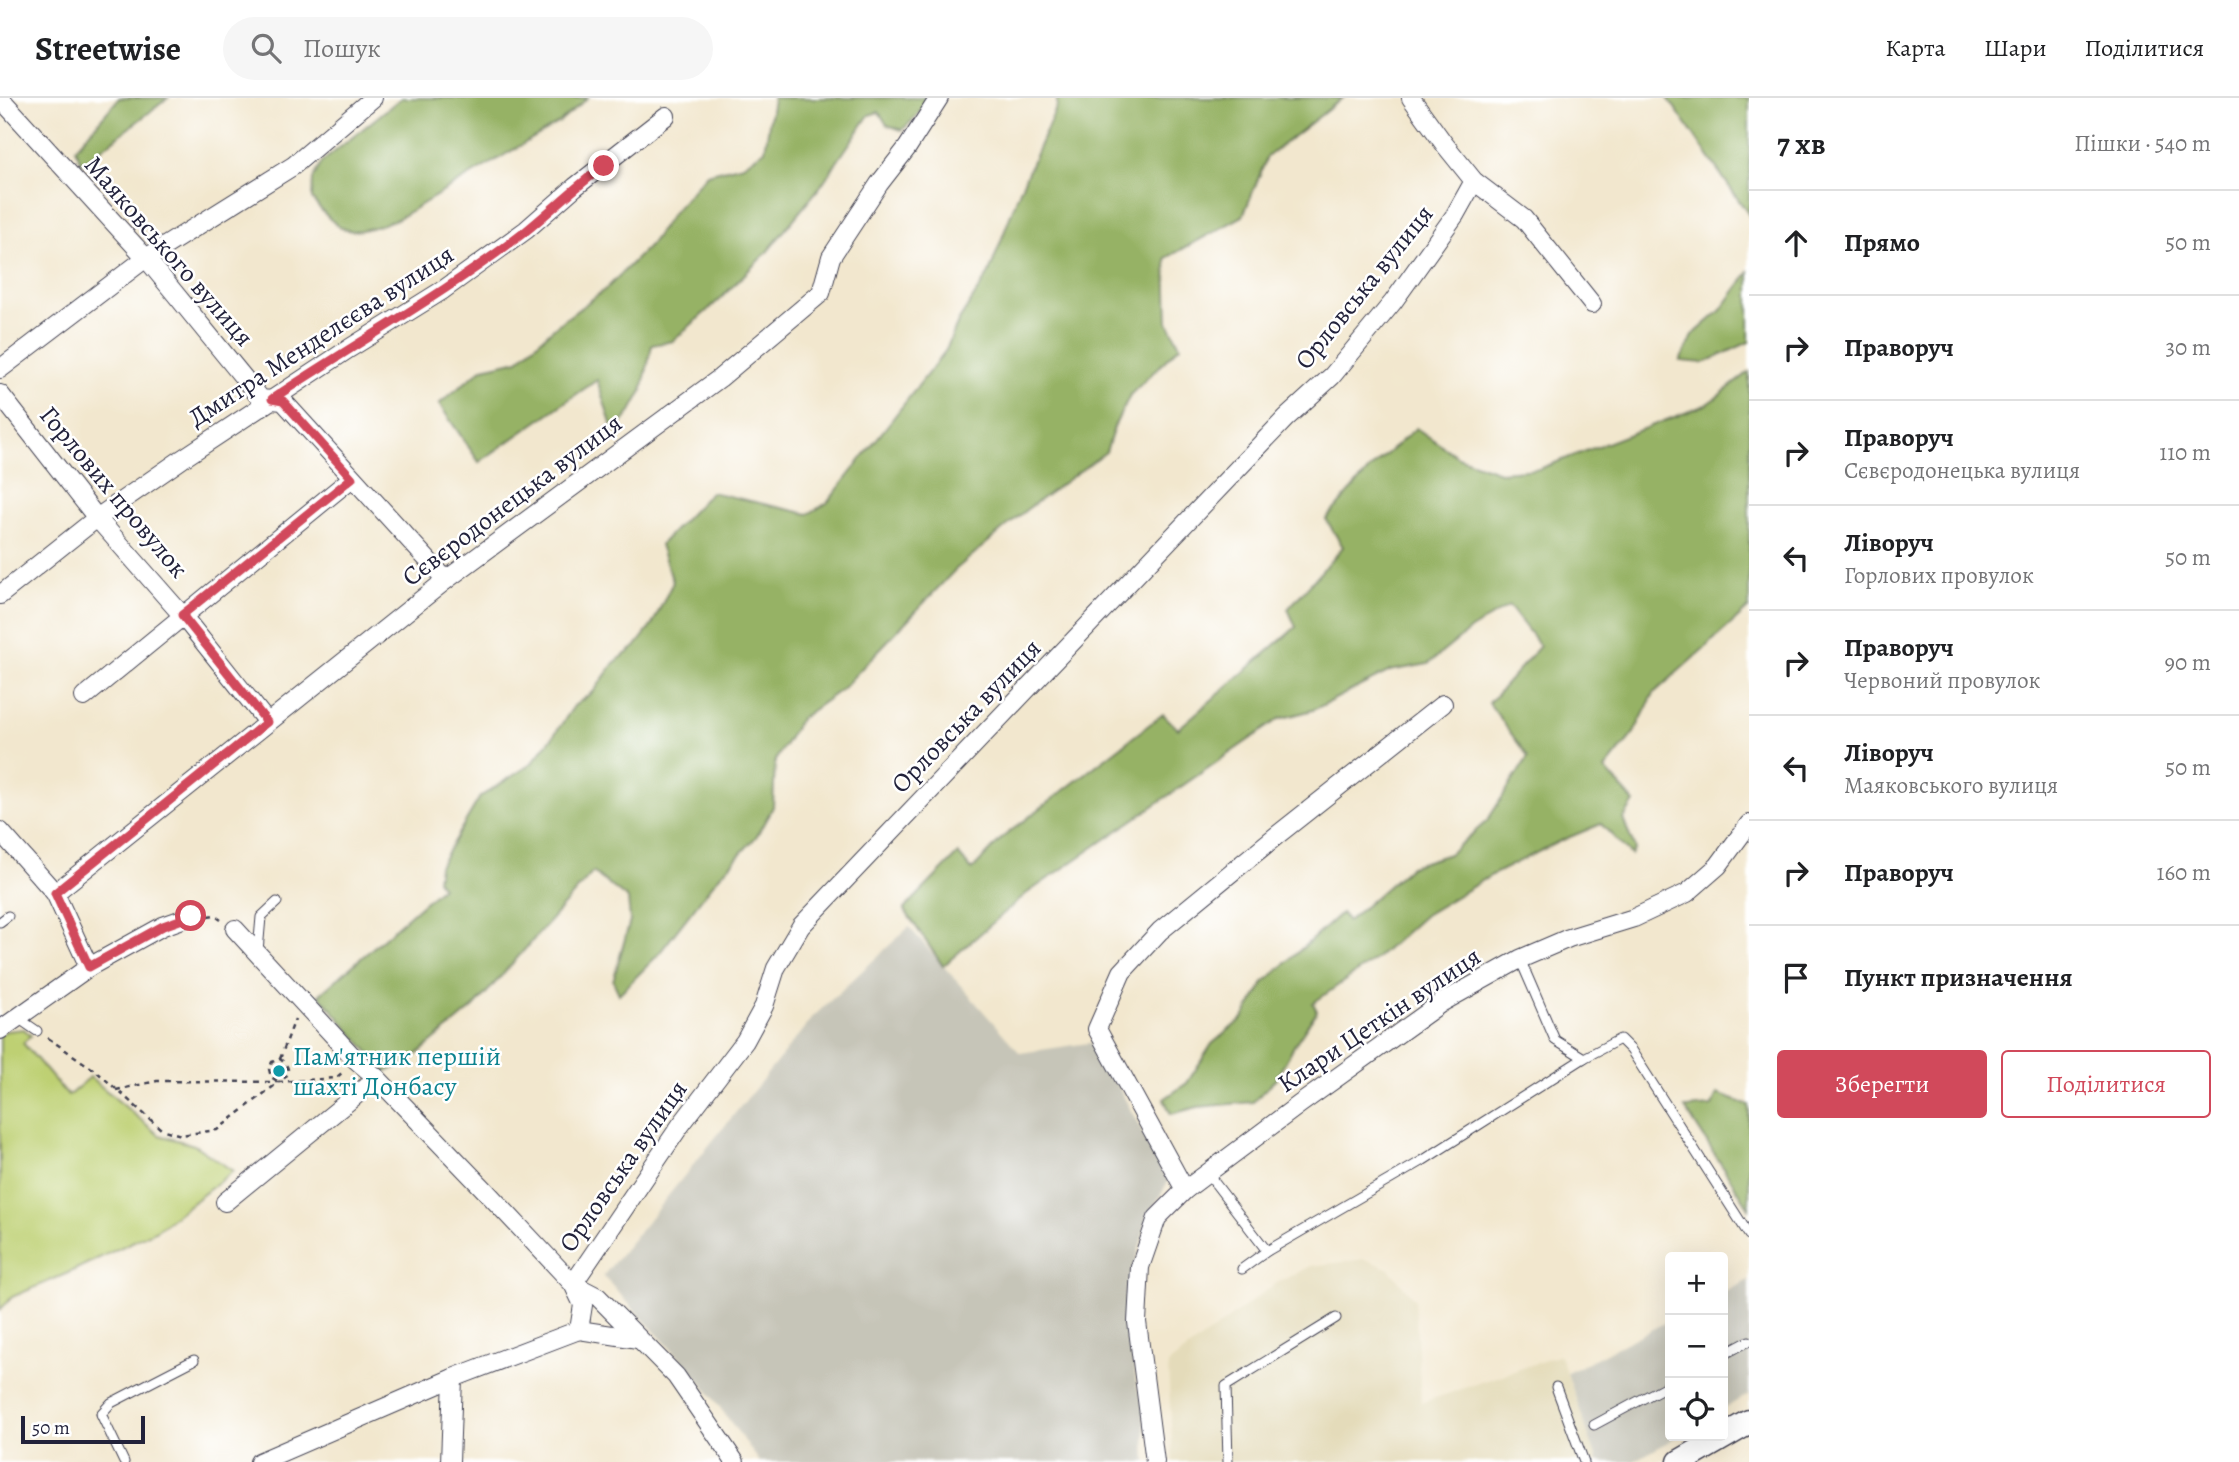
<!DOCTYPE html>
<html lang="uk">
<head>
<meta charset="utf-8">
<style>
	:root { --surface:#fff; --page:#f6f6f6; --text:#202124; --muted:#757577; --line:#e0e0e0; --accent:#d1495b }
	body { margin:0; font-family:Alegreya,serif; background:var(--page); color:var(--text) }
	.controls { position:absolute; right:21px; bottom:21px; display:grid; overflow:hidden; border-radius:7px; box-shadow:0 7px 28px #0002 }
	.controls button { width:63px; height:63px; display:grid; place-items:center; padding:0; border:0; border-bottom:2px solid var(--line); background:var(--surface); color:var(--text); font:35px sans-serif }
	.scale { position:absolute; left:21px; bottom:18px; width:124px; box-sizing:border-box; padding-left:7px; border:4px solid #22223b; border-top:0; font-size:19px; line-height:24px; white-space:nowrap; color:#22223b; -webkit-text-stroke:5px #fff; paint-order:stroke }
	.stop { position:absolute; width:21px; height:21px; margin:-16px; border:5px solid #d1495b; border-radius:50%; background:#fff }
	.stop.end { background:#d1495b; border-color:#fff; box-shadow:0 2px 7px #0008 }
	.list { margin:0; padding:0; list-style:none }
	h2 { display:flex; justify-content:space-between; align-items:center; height:91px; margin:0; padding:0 28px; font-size:30px }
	h2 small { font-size:23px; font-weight:400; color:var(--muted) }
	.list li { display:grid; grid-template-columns:46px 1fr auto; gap:21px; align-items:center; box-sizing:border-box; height:105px; padding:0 28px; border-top:2px solid var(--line) }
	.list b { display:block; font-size:26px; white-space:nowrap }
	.list p { margin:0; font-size:23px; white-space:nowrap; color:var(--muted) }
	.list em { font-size:23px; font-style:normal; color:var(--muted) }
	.actions { display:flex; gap:14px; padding:21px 28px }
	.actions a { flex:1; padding:16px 0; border:2px solid var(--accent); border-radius:7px; text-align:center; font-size:24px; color:var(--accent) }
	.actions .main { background:var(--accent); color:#fff }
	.icon { flex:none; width:38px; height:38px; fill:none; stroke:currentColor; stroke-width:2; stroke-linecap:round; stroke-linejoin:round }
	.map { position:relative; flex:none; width:1749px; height:1364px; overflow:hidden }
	header { display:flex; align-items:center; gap:42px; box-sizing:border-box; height:98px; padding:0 35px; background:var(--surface); border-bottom:2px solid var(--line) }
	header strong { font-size:33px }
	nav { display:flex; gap:38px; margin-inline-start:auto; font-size:24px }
	.search { width:490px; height:63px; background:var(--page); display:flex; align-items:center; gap:18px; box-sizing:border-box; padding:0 24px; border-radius:38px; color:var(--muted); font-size:26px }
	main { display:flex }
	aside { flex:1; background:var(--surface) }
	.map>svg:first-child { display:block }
</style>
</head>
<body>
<header>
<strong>Streetwise</strong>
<div class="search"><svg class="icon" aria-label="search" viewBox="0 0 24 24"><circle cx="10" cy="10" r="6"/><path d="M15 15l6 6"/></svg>Пошук</div>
<nav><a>Карта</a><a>Шари</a><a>Поділитися</a></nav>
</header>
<main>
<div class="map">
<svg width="1749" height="1364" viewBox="0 0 1749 1364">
	<rect width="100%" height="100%" fill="#fff"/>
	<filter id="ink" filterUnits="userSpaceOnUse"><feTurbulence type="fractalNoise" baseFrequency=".0143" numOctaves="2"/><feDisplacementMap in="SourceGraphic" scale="14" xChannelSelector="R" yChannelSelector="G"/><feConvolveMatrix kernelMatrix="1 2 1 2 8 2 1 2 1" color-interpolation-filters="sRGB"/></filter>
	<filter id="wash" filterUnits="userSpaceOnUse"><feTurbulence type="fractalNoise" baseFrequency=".00686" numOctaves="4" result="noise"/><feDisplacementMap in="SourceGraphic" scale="28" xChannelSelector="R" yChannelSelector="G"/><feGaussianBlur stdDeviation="1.57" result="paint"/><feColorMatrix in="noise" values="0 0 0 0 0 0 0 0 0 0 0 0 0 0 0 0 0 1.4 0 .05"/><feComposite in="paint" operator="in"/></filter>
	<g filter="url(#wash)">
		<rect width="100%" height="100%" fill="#f2e7ce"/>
		<polygon fill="#e4dbba" points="1365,1161 1389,1171 1415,1202 1421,1305 1560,1257 1598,1364 1173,1364 1168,1266 1275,1186 1311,1168"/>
		<g fill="#c6c5b8">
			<polygon points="909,829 1020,955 1095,944 1168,1083 1146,1125 1128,1193 1136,1285 1144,1309 1146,1364 760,1364 699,1281 603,1178 814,918"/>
			<polygon points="1749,1182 1749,1296 1723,1311 1723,1195"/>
			<polygon points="1670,1222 1670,1338 1678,1338 1633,1364 1598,1364 1567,1275"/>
		</g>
		<polygon fill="#bed073" stroke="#707957" stroke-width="2" points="24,931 31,938 23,945 68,998 90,979 159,1037 194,1047 233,1073 157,1132 68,1175 12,1199 0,1212 0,937 6,933"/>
		<g fill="#96b265" stroke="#5c6a50" stroke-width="2">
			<polygon points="119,0 168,0 82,66 75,51"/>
			<path d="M401,0H588L560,24L397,121C350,138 345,141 312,101L313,81L322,64Z"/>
			<polygon points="773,0 929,0 915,20 902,32 887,27 879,14 869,17 820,89 767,154 720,201 673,243 652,247 642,293 630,315 614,335 597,282 479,364 439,306 483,270 518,262 556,228 607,190 650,147 674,113 707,76 743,67 765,52"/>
			<polygon points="1057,0 1343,0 1267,59 1243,118 1166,160 1168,224 1180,248 1130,297 1114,329 1106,354 1026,412 955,472 842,591 800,621 775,663 773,709 756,739 717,781 657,858 619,896 613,883 630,823 628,801 593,774 474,909 407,965 386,974 319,897 442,789 437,782 439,768 480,699 531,666 552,640 574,608 594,593 614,565 635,549 652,527 673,484 660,447 711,394 808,416 827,405 946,252 958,224 989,175 1020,92 1057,8"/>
			<polygon points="1668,0 1749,0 1749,117"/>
			<polygon points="1749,174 1749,244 1704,265 1680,263 1694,236 1720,213"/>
			<polygon points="1749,274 1749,510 1654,595 1634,635 1605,671 1634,704 1623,721 1635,751 1631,757 1601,726 1558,744 1492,777 1425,817 1377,860 1313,905 1317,913 1295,946 1276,981 1253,1004 1198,1009 1171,1016 1164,1001 1187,985 1212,946 1243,920 1264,885 1341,815 1348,823 1411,768 1449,756 1487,723 1528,659 1489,605 1540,548 1509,508 1471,531 1428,566 1390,573 1313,612 1279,621 1026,796 943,868 904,811 958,756 972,772 1003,739 1163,616 1178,631 1296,529 1288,511 1343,449 1326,421 1369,372 1416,330 1458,359 1500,374 1539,371 1708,306"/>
			<polygon points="1717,996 1749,1007 1749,1110 1685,1010 1712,1008"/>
		</g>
	</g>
	<g filter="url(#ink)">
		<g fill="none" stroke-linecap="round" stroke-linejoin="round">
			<defs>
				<g id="service">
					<polyline points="0,824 8,818"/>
					<polyline points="258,853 261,819 277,804"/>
					<polyline points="1520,861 1555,942 1584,960 1620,941 1631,952 1749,1137"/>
					<polyline points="18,920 37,933"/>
					<polyline points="1208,1076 1267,1153"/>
					<polyline points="1242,1171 1267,1153 1422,1063 1584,960"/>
					<polyline points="1723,1257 1749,1243"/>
					<polyline points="1556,1289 1584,1364"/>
					<polyline points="1594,1327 1670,1286"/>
					<polyline points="124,1364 101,1316 111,1305 194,1262"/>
					<polyline points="1228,1364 1226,1288 1336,1220"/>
				</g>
				<g id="minor">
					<polyline points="0,0 146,160 261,301 283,303 446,482"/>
					<polyline points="1411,0 1445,47 1474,83 1524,121 1592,206"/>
					<polyline points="0,271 146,160 293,68 373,0"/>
					<polyline points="0,296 97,420 182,517 267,624"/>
					<polyline points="0,497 97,420 182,361 350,250 443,192 526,132 575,89 666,18"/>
					<polyline points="84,599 352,380"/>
					<polyline points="0,733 55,795 89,869 163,828 191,818"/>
					<polyline points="55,795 446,482 720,280 821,195 831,159 879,86 907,50 939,0"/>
					<polyline points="235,831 356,962 377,980 482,1089 573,1186 598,1199 676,1278 735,1364"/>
					<polyline points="0,932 89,869"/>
					<polyline points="1185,1092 1097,931 1122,874 1160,833 1276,738 1443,606"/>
					<polyline points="225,1104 377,980"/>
					<polyline points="579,1232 638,1241"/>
					<polyline points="259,1364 453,1280 579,1232 583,1207 573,1186 680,1028 745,943 764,908 776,870 801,828 1286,320 1332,278 1393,204 1455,117 1474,83"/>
					<polyline points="450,1364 453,1280"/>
					<polyline points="1155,1364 1137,1224 1140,1169 1157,1120 1185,1092 1300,1006 1441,905 1520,861 1569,840 1634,820 1687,795 1718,768 1749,726"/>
				</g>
				<polyline id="secondary" points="1680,1364 1749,1324"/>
			</defs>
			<use href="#service" stroke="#414051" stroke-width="11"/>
			<use href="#minor" stroke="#414051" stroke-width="20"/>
			<use href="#secondary" stroke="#414051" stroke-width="27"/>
			<g stroke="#414051" stroke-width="2.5" stroke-dasharray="5 5" stroke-linecap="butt">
				<polyline points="208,818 214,817 221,822"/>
				<polyline points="48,940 96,973 161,1031 181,1037 217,1032 279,984 336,980 343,974"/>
				<polyline points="280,961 295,921"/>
				<path d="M116,992L157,983L279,984C291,977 291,969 280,961L272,964L269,971L271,979L279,984"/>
			</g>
			<use href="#service" stroke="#fff" stroke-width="9"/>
			<use href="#minor" stroke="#fff" stroke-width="18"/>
			<use href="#secondary" stroke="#fff" stroke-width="24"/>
		</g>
	</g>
	<g fill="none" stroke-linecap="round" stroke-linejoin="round" filter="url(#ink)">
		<path stroke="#d1495b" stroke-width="9" d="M191,818L163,828L89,869L55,795L267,624L182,517L352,380L283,303L272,301C356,245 446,195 526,133C552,112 576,88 604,68"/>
	</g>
	<circle fill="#0f9aa8" stroke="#fff" stroke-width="2.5" cx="279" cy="973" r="7"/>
	<g text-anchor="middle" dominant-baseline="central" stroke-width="5" stroke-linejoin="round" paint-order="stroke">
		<g font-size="26" fill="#22223b" stroke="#fff">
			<text transform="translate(169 153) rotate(49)">Маяковського вулиця</text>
			<text transform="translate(1364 189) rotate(-51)">Орловська вулиця</text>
			<text transform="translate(321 238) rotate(-33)">Дмитра Менделєєва вулиця</text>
			<text transform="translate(114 394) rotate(50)">Горлових провулок</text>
			<text transform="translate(512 402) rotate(-37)">Сєвєродонецька вулиця</text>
			<text transform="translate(966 618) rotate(-46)">Орловська вулиця</text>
			<text transform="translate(1379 922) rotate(-34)">Клари Цеткін вулиця</text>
			<text transform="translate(623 1068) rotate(-55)">Орловська вулиця</text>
		</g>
		<g font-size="26" fill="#0d838f" stroke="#fff" text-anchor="start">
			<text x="293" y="958">Пам'ятник першій<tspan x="293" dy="30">шахті Донбасу</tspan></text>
		</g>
	</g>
</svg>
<div class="controls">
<button>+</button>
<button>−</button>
<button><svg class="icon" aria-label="locate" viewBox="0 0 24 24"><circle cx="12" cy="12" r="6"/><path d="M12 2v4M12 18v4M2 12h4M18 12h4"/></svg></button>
</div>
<div class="scale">50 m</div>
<div class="stop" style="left:191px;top:818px"></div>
<div class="stop end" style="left:604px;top:68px"></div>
</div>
<aside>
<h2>7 хв<small>Пішки · 540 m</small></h2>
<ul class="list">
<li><svg class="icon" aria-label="ahead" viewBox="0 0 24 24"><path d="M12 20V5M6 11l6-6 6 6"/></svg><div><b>Прямо</b></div><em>50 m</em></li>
<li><svg class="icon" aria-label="right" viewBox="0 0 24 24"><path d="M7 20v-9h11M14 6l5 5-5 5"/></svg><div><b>Праворуч</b></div><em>30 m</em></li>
<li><svg class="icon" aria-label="right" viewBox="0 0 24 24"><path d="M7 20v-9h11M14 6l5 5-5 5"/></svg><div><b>Праворуч</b><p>Сєвєродонецька вулиця</p></div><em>110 m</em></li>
<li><svg class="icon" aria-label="left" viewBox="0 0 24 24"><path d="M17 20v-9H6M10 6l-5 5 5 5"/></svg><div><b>Ліворуч</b><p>Горлових провулок</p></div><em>50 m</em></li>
<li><svg class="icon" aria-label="right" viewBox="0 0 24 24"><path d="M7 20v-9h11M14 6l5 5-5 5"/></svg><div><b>Праворуч</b><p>Червоний провулок</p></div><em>90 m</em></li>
<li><svg class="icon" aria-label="left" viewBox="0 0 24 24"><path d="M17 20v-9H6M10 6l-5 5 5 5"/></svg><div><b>Ліворуч</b><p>Маяковського вулиця</p></div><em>50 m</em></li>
<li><svg class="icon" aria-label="right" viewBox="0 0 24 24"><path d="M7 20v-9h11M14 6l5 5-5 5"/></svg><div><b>Праворуч</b></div><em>160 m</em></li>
<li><svg class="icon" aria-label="arrive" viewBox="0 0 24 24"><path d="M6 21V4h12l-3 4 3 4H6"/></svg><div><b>Пункт призначення</b></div></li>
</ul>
<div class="actions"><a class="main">Зберегти</a><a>Поділитися</a></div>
</aside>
</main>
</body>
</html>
